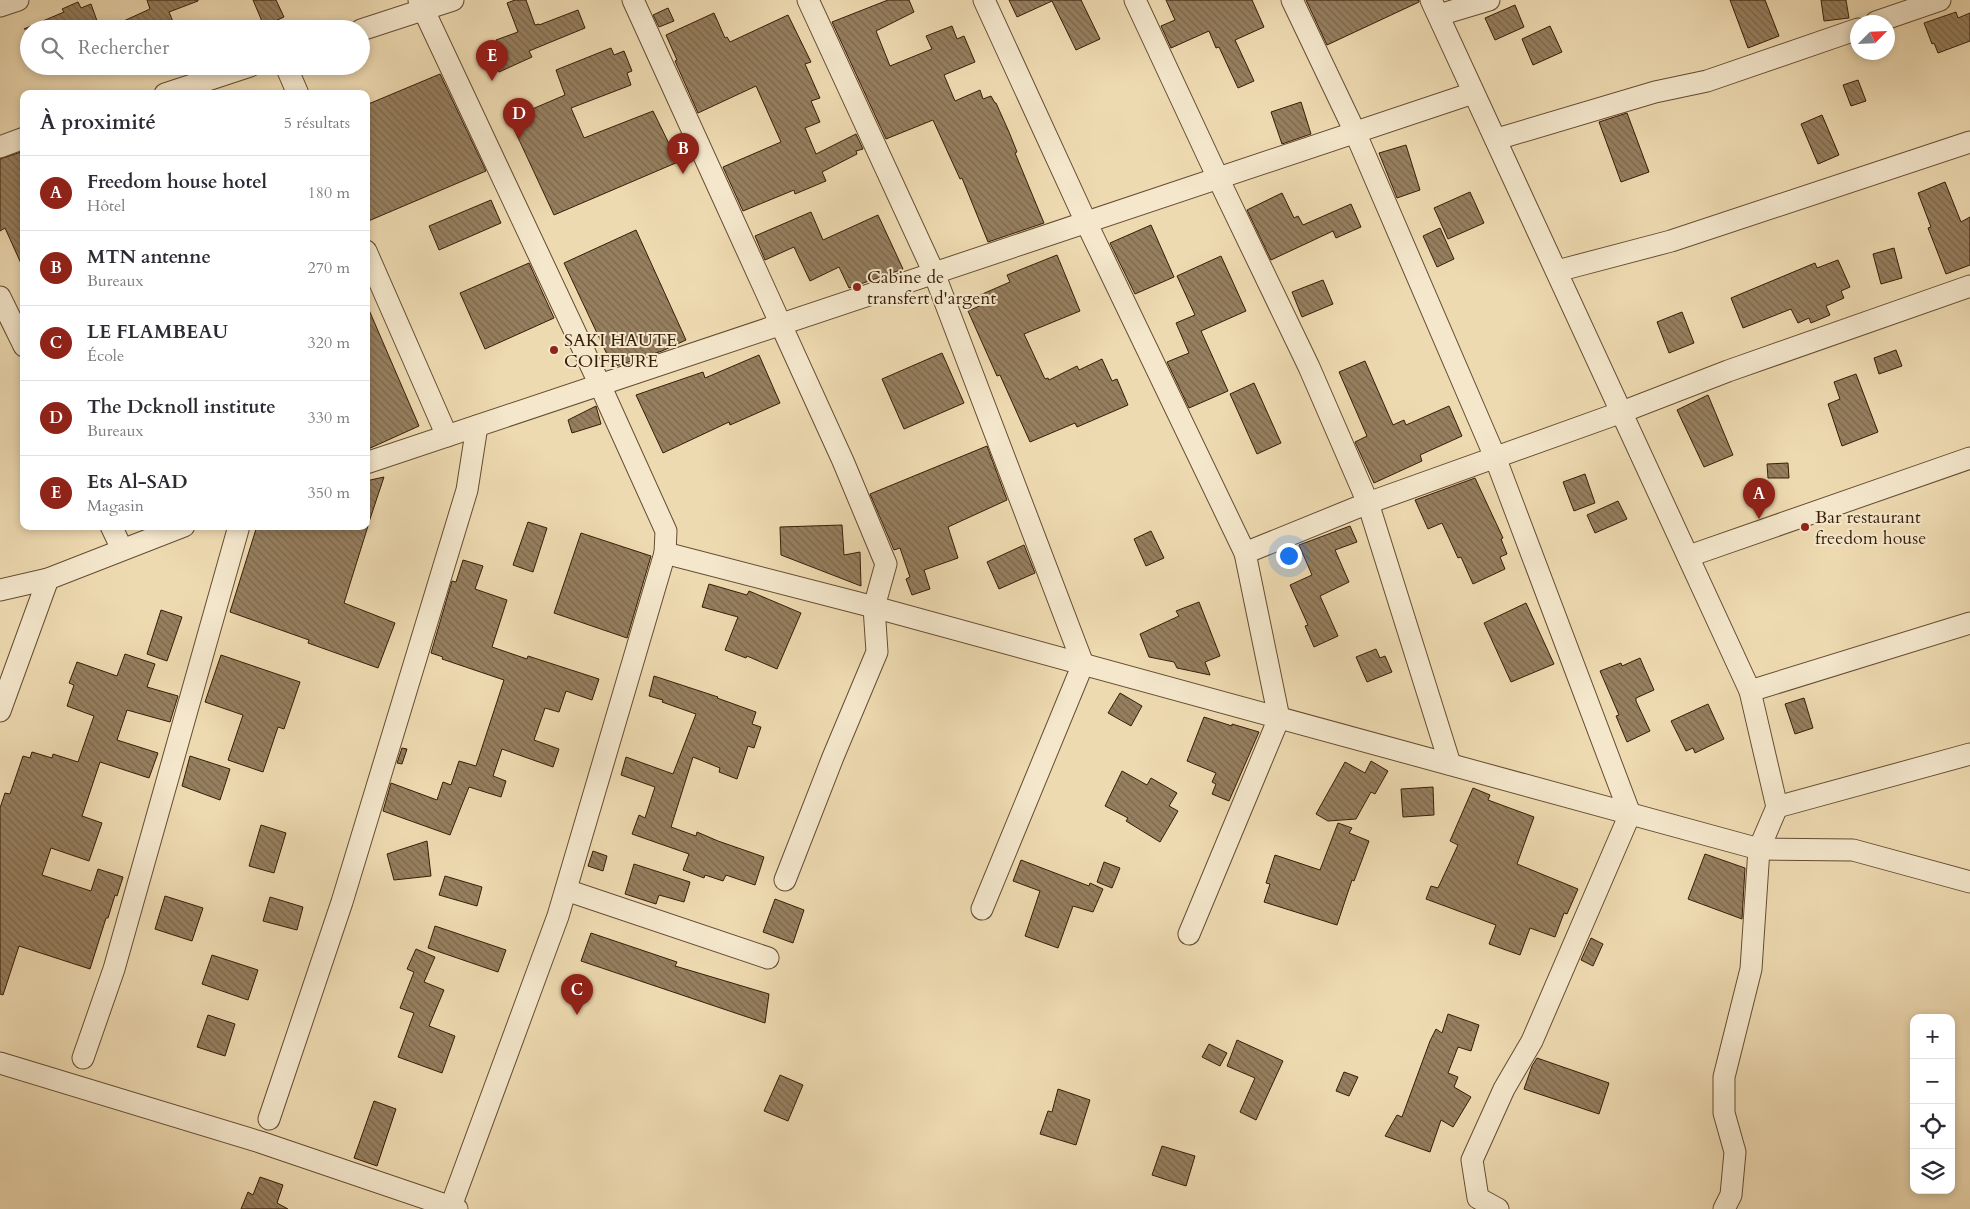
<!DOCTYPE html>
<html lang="fr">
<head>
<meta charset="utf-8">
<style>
	:root { --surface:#fff; --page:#f7f7f7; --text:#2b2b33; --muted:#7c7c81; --line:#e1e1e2; --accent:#8f2418 }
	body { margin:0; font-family:Cardo,serif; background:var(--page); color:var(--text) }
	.controls { position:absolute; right:15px; bottom:15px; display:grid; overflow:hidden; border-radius:10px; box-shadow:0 2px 8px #0003 }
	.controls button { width:45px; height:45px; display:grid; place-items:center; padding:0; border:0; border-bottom:1px solid var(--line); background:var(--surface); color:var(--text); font:25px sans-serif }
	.compass { position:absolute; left:1850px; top:15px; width:45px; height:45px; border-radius:50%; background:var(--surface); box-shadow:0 2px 8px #0003; rotate:66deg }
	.you { position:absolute; left:1288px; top:555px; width:18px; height:18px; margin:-12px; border:4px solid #fff; border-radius:50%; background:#1a73e8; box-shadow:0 0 0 8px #1a73e833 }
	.badge { display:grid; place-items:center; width:32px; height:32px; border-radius:50%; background:var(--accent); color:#fff; font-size:16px; font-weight:700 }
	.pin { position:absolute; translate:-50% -41px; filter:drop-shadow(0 1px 2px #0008) }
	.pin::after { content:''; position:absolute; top:26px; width:18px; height:15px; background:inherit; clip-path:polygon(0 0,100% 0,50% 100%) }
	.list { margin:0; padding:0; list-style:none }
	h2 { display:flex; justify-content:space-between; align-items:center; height:65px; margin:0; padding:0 20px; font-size:21px }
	h2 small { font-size:16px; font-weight:400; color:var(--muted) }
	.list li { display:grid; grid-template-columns:32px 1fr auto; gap:15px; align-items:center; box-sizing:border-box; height:75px; padding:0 20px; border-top:1px solid var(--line) }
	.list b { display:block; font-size:19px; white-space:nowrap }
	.list p { margin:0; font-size:16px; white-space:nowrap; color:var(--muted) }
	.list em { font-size:16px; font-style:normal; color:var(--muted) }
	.icon { flex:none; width:28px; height:28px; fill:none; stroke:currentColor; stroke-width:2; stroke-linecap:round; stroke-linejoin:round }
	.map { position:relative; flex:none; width:1970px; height:1209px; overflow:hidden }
	.search { position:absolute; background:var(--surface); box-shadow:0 2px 8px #0003; left:20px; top:20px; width:350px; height:55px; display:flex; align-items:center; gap:12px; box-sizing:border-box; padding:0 18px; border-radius:28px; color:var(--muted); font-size:19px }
	.panel { position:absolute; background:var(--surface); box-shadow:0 2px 8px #0003; left:20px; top:90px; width:350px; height:440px; border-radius:10px }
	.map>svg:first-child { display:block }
</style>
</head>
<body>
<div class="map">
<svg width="1970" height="1209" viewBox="0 0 1970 1209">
	<defs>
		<pattern id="building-back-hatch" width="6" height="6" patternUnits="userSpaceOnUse" patternTransform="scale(1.25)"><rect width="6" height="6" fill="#967f5f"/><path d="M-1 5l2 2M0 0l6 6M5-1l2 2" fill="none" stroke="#7b674c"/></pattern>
	</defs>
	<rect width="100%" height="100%" fill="#eedab1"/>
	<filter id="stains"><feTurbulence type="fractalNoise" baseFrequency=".004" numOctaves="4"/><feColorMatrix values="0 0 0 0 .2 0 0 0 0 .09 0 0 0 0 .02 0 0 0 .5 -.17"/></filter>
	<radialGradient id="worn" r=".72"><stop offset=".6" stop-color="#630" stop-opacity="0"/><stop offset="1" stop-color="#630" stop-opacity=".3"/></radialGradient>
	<g fill="url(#building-back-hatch)" stroke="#371d06">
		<polygon points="147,0 198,0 198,1 169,12 176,29 106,29 150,9"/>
		<polygon points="253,0 276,0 284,17 264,26"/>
		<polygon points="515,0 526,0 535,25 539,24 539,25 578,10 585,28 529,51 532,57 499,72 495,64 486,68 479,54 498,46 496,40 518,32 507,3"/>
		<polygon points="888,0 909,0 914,12 876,31 890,66 932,49 926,36 952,26 957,39 964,36 975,62 944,75 955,101 980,90 983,99 991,96 995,103 996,103 1009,132 1017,152 1015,153 1044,223 988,242 962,178 960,179 933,120 886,139 832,22"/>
		<polygon points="1009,0 1081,0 1100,39 1076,50 1052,1 1017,17"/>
		<polygon points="1166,0 1252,0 1264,27 1235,40 1254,81 1238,88 1219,47 1216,48 1209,31 1171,48 1161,26 1175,20"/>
		<polygon points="1306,0 1419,0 1419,2 1327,45"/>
		<polygon points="1730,0 1765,0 1779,36 1748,48"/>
		<polygon points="1821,0 1846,0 1849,18 1824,21"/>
		<polygon points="78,2 81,8 91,4 100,29 24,29 64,12 62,9"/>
		<polygon points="1515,5 1524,27 1495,40 1485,18"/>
		<polygon points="668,8 674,21 659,27 653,15"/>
		<polygon points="1956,12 1958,18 1970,13 1970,41 1938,53 1934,43 1932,44 1924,23"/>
		<polygon points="714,13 725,38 727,37 730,42 788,15 811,62 805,64 820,98 811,101 820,122 805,128 816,154 856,134 863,149 856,151 857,154 822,172 826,181 795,194 794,190 743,211 723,167 781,142 756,86 698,113 675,61 677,60 666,35"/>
		<polygon points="1550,26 1562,52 1533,65 1522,39"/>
		<polygon points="611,48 614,55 624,51 632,71 627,73 631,85 571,108 584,138 653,111 678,162 554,215 514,129 521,126 516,116 565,95 556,70"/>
		<polygon points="440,74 486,171 366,222 366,105"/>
		<polygon points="1858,80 1866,101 1851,106 1843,85"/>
		<polygon points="1301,102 1311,134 1282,144 1271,112"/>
		<polygon points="1627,113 1649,172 1621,182 1599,122"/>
		<polygon points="1822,115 1839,155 1818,164 1801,124"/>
		<polygon points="1406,145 1420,190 1397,198 1379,153"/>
		<polygon points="24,151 24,270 5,228 0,231 0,159"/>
		<polygon points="1945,182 1961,222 1970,217 1970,265 1946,274 1928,228 1931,227 1918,193"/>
		<polygon points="1470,192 1484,223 1448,239 1434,208"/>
		<polygon points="1282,193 1294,218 1298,216 1303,225 1351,204 1361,227 1336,238 1333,231 1271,260 1247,210"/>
		<polygon points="491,200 501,223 439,250 429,226"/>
		<polygon points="811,212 823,240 878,215 903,269 849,288 839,267 810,281 794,247 765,260 755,236"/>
		<polygon points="1151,225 1174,277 1135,294 1110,243"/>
		<polygon points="1440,228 1454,259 1437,267 1423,236"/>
		<polygon points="636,230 686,340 662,351 613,367 564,263"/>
		<polygon points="1894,248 1902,278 1881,284 1873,254"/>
		<polygon points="1057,255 1080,311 1024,334 1045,379 1048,378 1049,380 1077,366 1079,370 1102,359 1112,381 1117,379 1128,405 1077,427 1075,423 1030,442 1000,375 997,376 968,311 984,304 980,295 1010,282 1007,275"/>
		<polygon points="1221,256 1246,311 1201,331 1228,391 1189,408 1167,362 1189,353 1176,323 1195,315 1177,276"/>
		<polygon points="1838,260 1850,287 1841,291 1844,298 1826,306 1830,315 1811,323 1809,318 1798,323 1791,309 1743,328 1731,298 1815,263 1817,268"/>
		<polygon points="529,263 554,318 485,349 460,293"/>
		<polygon points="1323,280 1333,304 1302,317 1292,292"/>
		<polygon points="366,303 419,426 366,450"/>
		<polygon points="1682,312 1694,343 1669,353 1657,322"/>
		<polygon points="1896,350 1902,366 1879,374 1874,358"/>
		<polygon points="942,353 964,403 904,429 882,379"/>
		<polygon points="759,355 780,403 730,425 729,422 663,453 636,395 703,372 705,378"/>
		<polygon points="1365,361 1393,425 1404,420 1406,425 1449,406 1462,436 1420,455 1422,461 1374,483 1355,442 1367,436 1339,372"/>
		<polygon points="1856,374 1878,432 1842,446 1828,404 1840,399 1834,382"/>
		<polygon points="1254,383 1281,443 1257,454 1230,394"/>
		<polygon points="1708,395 1733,455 1704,467 1677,410"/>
		<polygon points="596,406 601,424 572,433 568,420"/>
		<polygon points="987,446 1007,500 948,527 958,558 924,570 930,589 912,595 906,579 910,577 900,548 894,550 870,494"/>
		<polygon points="1788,463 1789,478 1768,478 1767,464"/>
		<polygon points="1585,474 1595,503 1574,511 1563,482"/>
		<polygon points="384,477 369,522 366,522 366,481"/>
		<polygon points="1475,478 1503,538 1501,539 1507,554 1500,557 1505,569 1473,584 1461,557 1458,558 1442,523 1428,529 1415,500"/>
		<polygon points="1618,501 1627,519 1595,533 1587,515"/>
		<polygon points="528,522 547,528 533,572 513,565"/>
		<polygon points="842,525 844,555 860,552 861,586 781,555 780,527"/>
		<polygon points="257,526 368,526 344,603 395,623 378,668 308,643 309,640 230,612"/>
		<polygon points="1350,526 1357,542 1335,550 1349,582 1320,596 1338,636 1314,647 1305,626 1308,625 1290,585 1312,575 1299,545"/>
		<polygon points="1151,531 1164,558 1146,566 1134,539"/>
		<polygon points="581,533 651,556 627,638 554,613"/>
		<polygon points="1024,545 1035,573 999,589 987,562"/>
		<polygon points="463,560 483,566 475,589 507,600 492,647 527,659 528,656 599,679 592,700 566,691 559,712 545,708 534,740 559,749 553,767 502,749 493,776 506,781 501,797 469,787 450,835 383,811 391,783 437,800 443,782 451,785 459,761 476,766 491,720 504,680 442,659 443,657 431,653 452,581 456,582"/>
		<polygon points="709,584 747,595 749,591 801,613 777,669 747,656 746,658 725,650 738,617 702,607"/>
		<polygon points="1199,602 1220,656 1205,662 1210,675 1177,668 1174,662 1149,657 1140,634 1179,616 1176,611"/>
		<polygon points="1526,603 1554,664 1511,682 1484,623"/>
		<polygon points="161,610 182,617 167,661 147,654"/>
		<polygon points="1376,649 1380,658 1385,656 1392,672 1367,682 1356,657"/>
		<polygon points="125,654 155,664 147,687 178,696 170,722 127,710 117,740 158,753 149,778 100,762 82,816 102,823 89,861 51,848 42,875 91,891 98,869 123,877 117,896 115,895 108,918 106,918 90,969 19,946 3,995 0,994 0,808 5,793 10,794 23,756 30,758 32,752 52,758 53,754 78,762 94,716 67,706 74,685 69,683 77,662 117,676"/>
		<polygon points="221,655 300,682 284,729 278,727 263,772 228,760 243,715 205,702"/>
		<polygon points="1640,658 1654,690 1636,698 1636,701 1650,731 1627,742 1616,716 1619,715 1600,671 1621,663 1622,666"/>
		<polygon points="654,676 718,697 717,698 756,712 752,724 761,727 754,748 748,746 737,779 719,772 720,768 693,757 671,827 696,836 697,832 718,841 764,857 755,885 726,875 723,881 705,875 704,878 683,870 689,854 632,834 639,815 645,818 655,787 621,775 626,757 673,774 696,714 662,702 663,700 649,696"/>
		<polygon points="1120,693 1142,706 1131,726 1108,713"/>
		<polygon points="1804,698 1813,728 1795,734 1785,704"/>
		<polygon points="1708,704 1724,739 1695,753 1693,748 1686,751 1671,721"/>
		<polygon points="1204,717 1232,726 1232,724 1259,732 1229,801 1212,794 1216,784 1212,782 1216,773 1187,761"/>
		<polygon points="402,748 407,749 402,764 397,763"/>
		<polygon points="190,756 230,769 220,800 182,786"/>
		<polygon points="1371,761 1388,771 1375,794 1371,792 1356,819 1328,821 1316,814 1345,762 1365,773"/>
		<polygon points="1122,771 1147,785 1151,778 1177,793 1169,806 1178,811 1160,842 1126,821 1128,818 1105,806"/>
		<polygon points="1433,787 1434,815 1403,817 1401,789"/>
		<polygon points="1473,788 1490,795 1488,800 1534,817 1517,864 1578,889 1567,914 1564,913 1555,937 1530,928 1520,955 1489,944 1496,925 1426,899 1431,886 1438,888 1458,845 1450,841"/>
		<polygon points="1338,823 1352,828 1349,833 1369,841 1354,881 1352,880 1337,925 1264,902 1270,884 1266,883 1275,855 1320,870"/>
		<polygon points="261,825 286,833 274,873 249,866"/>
		<polygon points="427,841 431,876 394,880 387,854"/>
		<polygon points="593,851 607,856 603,871 588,866"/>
		<polygon points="1705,854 1745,868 1742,919 1688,899"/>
		<polygon points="1021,860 1089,886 1090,883 1103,889 1093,912 1073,906 1058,948 1025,936 1040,891 1013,881"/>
		<polygon points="1104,862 1120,868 1112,888 1097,882"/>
		<polygon points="634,864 690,882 684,902 659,895 656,904 625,894"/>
		<polygon points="445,876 482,887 477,906 439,895"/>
		<polygon points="165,896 203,908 192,941 155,929"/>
		<polygon points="270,897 303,907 297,930 263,921"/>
		<polygon points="775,899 804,910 793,943 763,932"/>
		<polygon points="435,926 506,950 498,972 428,948"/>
		<polygon points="591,933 677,962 675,966 769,994 765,1023 581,961"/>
		<polygon points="1591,938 1603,944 1593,966 1581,960"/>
		<polygon points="416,949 435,957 424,982 444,990 429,1026 455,1036 442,1073 398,1057 414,1013 400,1008 414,972 407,969"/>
		<polygon points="212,955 258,970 248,1000 202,984"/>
		<polygon points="1448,1014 1479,1025 1471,1051 1458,1047 1448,1073 1458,1077 1454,1087 1471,1097 1453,1127 1441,1120 1430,1152 1385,1136 1397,1115 1402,1117 1430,1041 1436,1029 1442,1033"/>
		<polygon points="208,1015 235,1024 225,1056 197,1047"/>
		<polygon points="1237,1040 1283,1061 1256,1120 1240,1112 1255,1078 1227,1066"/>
		<polygon points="1209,1044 1227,1053 1220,1066 1202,1057"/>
		<polygon points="1537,1058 1609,1083 1599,1114 1524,1089 1532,1066"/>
		<polygon points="1344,1072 1358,1077 1349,1096 1336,1091"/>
		<polygon points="780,1075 803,1085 788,1121 764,1111"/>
		<polygon points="1058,1089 1090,1100 1076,1145 1040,1134 1048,1111 1052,1112"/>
		<polygon points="374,1101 396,1109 377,1166 354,1158"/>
		<polygon points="1162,1146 1195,1156 1186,1186 1152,1175"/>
		<polygon points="260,1177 283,1185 277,1203 288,1209 241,1209 248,1192 253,1195"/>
	</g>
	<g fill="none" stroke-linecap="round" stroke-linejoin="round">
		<defs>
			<g id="minor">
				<polyline points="419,0 600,385 666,531 665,553 558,916 450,1209"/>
				<polyline points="633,0 843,461 886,564 874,607 877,652 833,757 785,880"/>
				<polyline points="808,0 934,273 1083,664 982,909"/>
				<polyline points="984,0 1086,222 1245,553 1279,718 1189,934"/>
				<polyline points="1135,0 1218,178 1309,367 1368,503 1450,764"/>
				<polyline points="1292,0 1355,132 1495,457 1630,814 1532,1041 1504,1089 1472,1160 1478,1198 1498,1209"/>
				<polyline points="1431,0 1750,691 1777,807 1759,849 1751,969 1724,1077 1724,1113 1735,1152 1731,1195 1724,1209"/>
				<polyline points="0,6 18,0"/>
				<polyline points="1439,15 1489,0"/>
				<polyline points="1876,22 1940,0"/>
				<polyline points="361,30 453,0"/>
				<polyline points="286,66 298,94"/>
				<polyline points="165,94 250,66"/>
				<polyline points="1497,139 1655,92 1707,81 1858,29"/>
				<polyline points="0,147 24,138"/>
				<polyline points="366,251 447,436"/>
				<polyline points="1557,271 1671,241 1970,142"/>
				<polyline points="0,297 24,346"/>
				<polyline points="366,463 1473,93"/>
				<polyline points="111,526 122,549"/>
				<polyline points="665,553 874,607 1759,849 1853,850 1970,882"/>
				<polyline points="1245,553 1368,503 1622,412 1728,371 1970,286"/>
				<polyline points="1689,556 1970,458"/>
				<polyline points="0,590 48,579 184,526"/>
				<polyline points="1750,691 1970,623"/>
				<polyline points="0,711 48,579"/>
				<polyline points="1777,807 1970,754"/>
				<polyline points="566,890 768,958"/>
				<polyline points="83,1058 114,969 239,526"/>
				<polyline points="0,1063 260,1142 457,1209"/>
				<polyline points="269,1119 342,902 467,490 477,426"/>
			</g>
		</defs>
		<use href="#minor" stroke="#654c31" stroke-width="23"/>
		<use href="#minor" stroke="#f4e7cc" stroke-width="21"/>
	</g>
	<g fill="#8f2418" stroke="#f4e7cc" stroke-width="2">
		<circle cx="857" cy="287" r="5"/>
		<circle cx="554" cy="350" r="5"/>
		<circle cx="1805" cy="527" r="5"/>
	</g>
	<g text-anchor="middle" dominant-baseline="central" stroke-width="4" stroke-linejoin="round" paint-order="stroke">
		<g font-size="18" fill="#371d06" stroke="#f4e7cc" text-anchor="start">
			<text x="867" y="277">Cabine de<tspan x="867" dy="21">transfert d'argent</tspan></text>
			<text x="564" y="340">SAKI HAUTE<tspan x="564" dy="21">COIFFURE</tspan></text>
			<text x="1815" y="517">Bar restaurant<tspan x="1815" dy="21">freedom house</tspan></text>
		</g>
	</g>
	<rect width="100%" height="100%" filter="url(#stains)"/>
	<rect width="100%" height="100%" fill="url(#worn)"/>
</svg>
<div class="controls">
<button>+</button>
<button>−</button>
<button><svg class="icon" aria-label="locate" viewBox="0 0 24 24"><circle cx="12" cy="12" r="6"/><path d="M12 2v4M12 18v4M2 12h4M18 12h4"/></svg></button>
<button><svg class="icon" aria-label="layers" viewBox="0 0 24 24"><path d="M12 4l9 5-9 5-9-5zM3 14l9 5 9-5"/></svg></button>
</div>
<svg class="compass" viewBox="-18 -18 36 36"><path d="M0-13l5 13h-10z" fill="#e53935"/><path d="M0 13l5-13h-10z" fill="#7c7c81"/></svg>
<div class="you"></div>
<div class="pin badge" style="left:1759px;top:519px">A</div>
<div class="pin badge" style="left:683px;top:174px">B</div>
<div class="pin badge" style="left:577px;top:1015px">C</div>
<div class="pin badge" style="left:519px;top:139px">D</div>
<div class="pin badge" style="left:492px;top:81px">E</div>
<div class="search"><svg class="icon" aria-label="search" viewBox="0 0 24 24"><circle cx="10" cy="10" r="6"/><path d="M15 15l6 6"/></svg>Rechercher</div>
<section class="panel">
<h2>À proximité<small>5 résultats</small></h2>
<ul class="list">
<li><span class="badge">A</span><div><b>Freedom house hotel</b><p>Hôtel</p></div><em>180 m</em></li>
<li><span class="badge">B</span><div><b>MTN antenne</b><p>Bureaux</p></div><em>270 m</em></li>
<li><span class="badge">C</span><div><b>LE FLAMBEAU</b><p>École</p></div><em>320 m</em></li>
<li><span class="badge">D</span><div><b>The Dcknoll institute</b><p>Bureaux</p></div><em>330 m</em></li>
<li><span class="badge">E</span><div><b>Ets Al-SAD</b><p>Magasin</p></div><em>350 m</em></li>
</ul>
</section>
</div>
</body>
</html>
